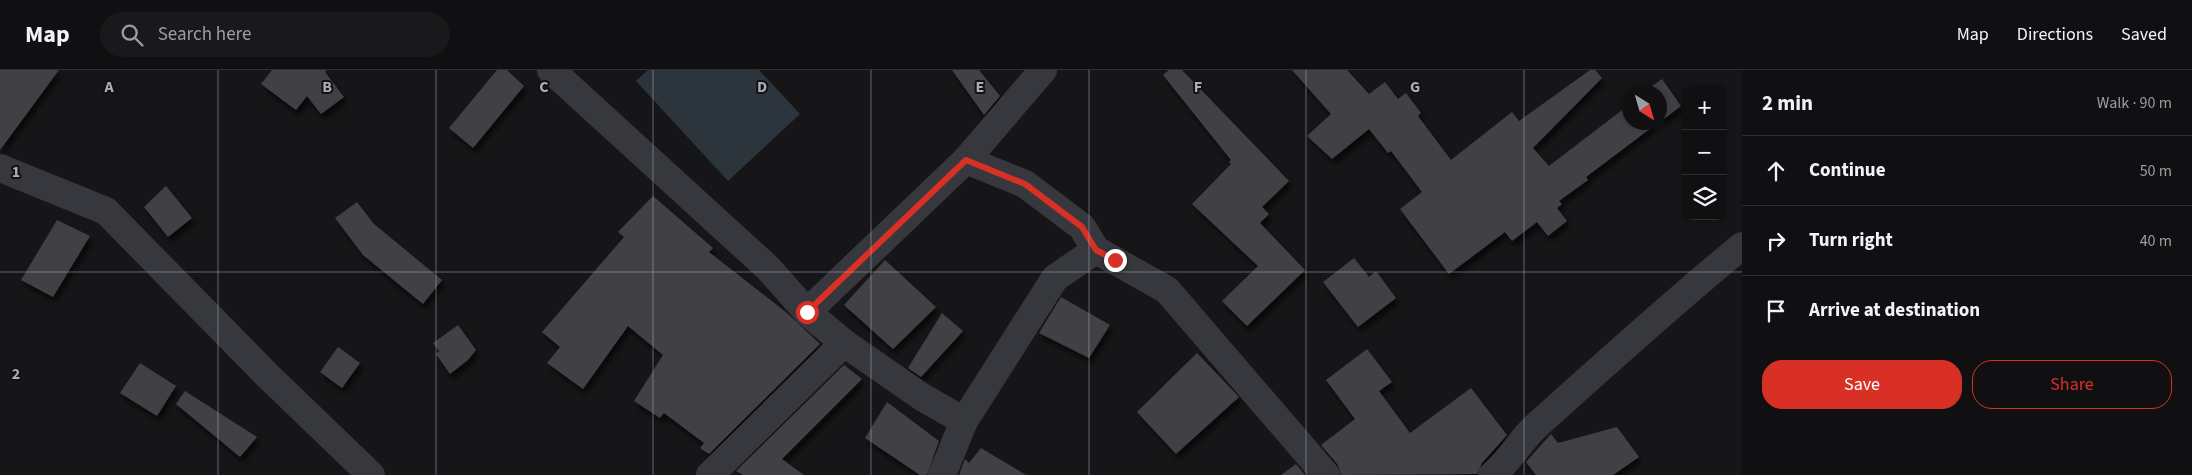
<!DOCTYPE html>
<html lang="en">
<head>
<meta charset="utf-8">
<style>
	:root { --surface:#101012; --page:#19191b; --text:#f1f3f6; --muted:#9c9d9f; --line:#303032; --accent:#d93025 }
	body { margin:0; font-family:"Source Sans 3",sans-serif; background:var(--page); color:var(--text) }
	.controls { position:absolute; right:15px; top:15px; display:grid; overflow:hidden; border-radius:10px; box-shadow:0 2px 8px #0003 }
	.controls button { width:45px; height:45px; display:grid; place-items:center; padding:0; border:0; border-bottom:1px solid var(--line); background:var(--surface); color:var(--text); font:25px sans-serif }
	.compass { position:absolute; left:1622px; top:15px; width:45px; height:45px; border-radius:50%; background:var(--surface); box-shadow:0 2px 8px #0003; rotate:143deg }
	.stop { position:absolute; width:15px; height:15px; margin:-11px; border:4px solid #d93025; border-radius:50%; background:#fff }
	.stop.end { background:#d93025; border-color:#fff; box-shadow:0 1px 5px #0008 }
	.list { margin:0; padding:0; list-style:none }
	h2 { display:flex; justify-content:space-between; align-items:center; height:65px; margin:0; padding:0 20px; font-size:21px }
	h2 small { font-size:16px; font-weight:400; color:var(--muted) }
	.list li { display:grid; grid-template-columns:32px 1fr auto; gap:15px; align-items:center; box-sizing:border-box; height:70px; padding:0 20px; border-top:1px solid var(--line) }
	.list b { display:block; font-size:19px; white-space:nowrap }
	.list em { font-size:16px; font-style:normal; color:var(--muted) }
	.actions { display:flex; gap:10px; padding:15px 20px }
	.actions a { flex:1; padding:11px 0; border:1px solid var(--accent); border-radius:20px; text-align:center; font-size:18px; color:var(--accent) }
	.actions .main { background:var(--accent); color:#fff }
	.icon { flex:none; width:28px; height:28px; fill:none; stroke:currentColor; stroke-width:2; stroke-linecap:round; stroke-linejoin:round }
	.map { position:relative; flex:none; width:1742px; height:405px; overflow:hidden }
	header { display:flex; align-items:center; gap:30px; box-sizing:border-box; height:70px; padding:0 25px; background:var(--surface); border-bottom:1px solid var(--line) }
	header strong { font-size:24px }
	nav { display:flex; gap:28px; margin-inline-start:auto; font-size:18px }
	.search { width:350px; height:45px; background:var(--page); display:flex; align-items:center; gap:12px; box-sizing:border-box; padding:0 18px; border-radius:28px; color:var(--muted); font-size:19px }
	main { display:flex }
	aside { flex:1; background:var(--surface) }
	.map>svg:first-child { display:block }
</style>
</head>
<body>
<header>
<strong>Map</strong>
<div class="search"><svg class="icon" aria-label="search" viewBox="0 0 24 24"><circle cx="10" cy="10" r="6"/><path d="M15 15l6 6"/></svg>Search here</div>
<nav><a>Map</a><a>Directions</a><a>Saved</a></nav>
</header>
<main>
<div class="map">
<svg width="1742" height="405" viewBox="0 0 1742 405">
	<defs>
		<filter id="shadow"><feDropShadow dx="3" dy="5.5" stdDeviation="2.5" flood-color="#0009"/></filter>
	</defs>
	<rect width="100%" height="100%" fill="#161618"/>
	<polygon fill="#2c353c" points="648,0 759,0 800,44 728,111 636,11"/>
	<g fill="#404145" filter="url(#shadow)">
		<polygon points="0,0 59,0 0,80"/>
		<polygon points="272,0 327,0 325,2 344,27 321,44 307,26 296,40 261,14"/>
		<polygon points="497,0 507,0 524,16 473,78 449,58"/>
		<polygon points="952,0 979,0 1000,26 984,45"/>
		<polygon points="1169,0 1182,0 1289,111 1262,137 1269,144 1260,153 1305,200 1247,256 1222,231 1258,196 1192,134 1231,94 1229,92 1231,90 1163,5"/>
		<polygon points="1292,0 1347,0 1369,24 1385,12 1398,29 1406,23 1421,43 1418,46 1451,90 1512,42 1519,51 1590,0 1595,0 1602,8 1533,78 1549,96 1630,34 1630,52 1659,52 1586,107 1588,110 1559,131 1562,134 1557,138 1567,151 1548,166 1537,152 1512,171 1505,162 1449,204 1400,139 1422,122 1391,81 1388,83 1369,59 1332,89 1307,66 1331,44"/>
		<polygon points="1662,9 1681,36 1660,52 1660,22 1644,22"/>
		<polygon points="166,116 192,148 168,167 144,137"/>
		<polygon points="653,126 713,178 709,182 787,243 820,274 709,384 700,378 704,373 664,343 660,348 634,331 663,285 628,256 583,319 547,293 560,277 542,262 624,167 618,162"/>
		<polygon points="357,132 374,154 442,210 423,234 363,185 335,148"/>
		<polygon points="57,150 90,166 53,227 21,210"/>
		<polygon points="1354,188 1369,207 1376,201 1396,228 1358,257 1323,212"/>
		<polygon points="885,190 936,237 893,279 844,235"/>
		<polygon points="1061,227 1110,255 1089,288 1039,263"/>
		<polygon points="942,243 963,261 921,307 908,298"/>
		<polygon points="458,255 476,280 468,290 450,304 436,284 439,281 433,273"/>
		<polygon points="338,277 360,293 342,318 320,302"/>
		<polygon points="1367,279 1392,312 1379,321 1410,363 1471,318 1507,365 1482,393 1477,404 1341,405 1338,395 1321,375 1355,349 1326,310"/>
		<polygon points="1197,283 1239,327 1176,384 1137,342"/>
		<polygon points="140,293 176,316 157,346 120,323"/>
		<polygon points="844,295 862,309 782,389 804,405 743,405 736,401"/>
		<polygon points="185,321 257,367 240,387 176,334"/>
		<polygon points="887,332 939,371 927,405 920,405 865,368"/>
		<polygon points="1617,357 1639,387 1613,405 1536,405 1526,392 1551,364 1558,373"/>
		<polygon points="981,378 1026,405 959,405 965,389 969,393"/>
		<polygon points="1296,394 1305,405 1281,405"/>
	</g>
	<g fill="none" stroke-linecap="round" stroke-linejoin="round">
		<g stroke="#37383d" stroke-width="28">
			<polyline points="551,0 768,198 807,242 844,273 922,327 964,351 1055,208 1096,180 1167,220 1326,405"/>
			<polyline points="1043,0 966,90 1025,114 1082,157 1096,180"/>
			<polyline points="0,98 106,141 267,305 371,405"/>
			<polyline points="807,242 966,90"/>
			<polyline points="710,405 844,273"/>
			<polyline points="942,405 964,351"/>
			<path d="M1492,405C1509,392 1519,372 1535,357C1603,296 1671,234 1742,176"/>
		</g>
	</g>
	<g fill="none" stroke-linecap="round" stroke-linejoin="round">
		<polyline stroke="#d93025" stroke-width="6" points="807,242 966,90 1025,114 1082,157 1096,180 1115,190"/>
	</g>
	<path fill="none" stroke="#a8adb8" stroke-width="1" stroke-opacity="0.55" d="M218,0V405M436,0V405M653,0V405M871,0V405M1089,0V405M1306,0V405M1524,0V405M0,202H1742"/>
	<g font-size="16" text-anchor="middle" font-weight="bold" fill="#a8adb8" stroke="#111113" stroke-width="4" stroke-linejoin="round" paint-order="stroke">
		<text x="109" y="22">A</text>
		<text x="327" y="22">B</text>
		<text x="544" y="22">C</text>
		<text x="762" y="22">D</text>
		<text x="980" y="22">E</text>
		<text x="1198" y="22">F</text>
		<text x="1415" y="22">G</text>
		<text x="16" y="107">1</text>
		<text x="16" y="309">2</text>
	</g>
</svg>
<div class="controls">
<button>+</button>
<button>−</button>
<button><svg class="icon" aria-label="layers" viewBox="0 0 24 24"><path d="M12 4l9 5-9 5-9-5zM3 14l9 5 9-5"/></svg></button>
</div>
<svg class="compass" viewBox="-18 -18 36 36"><path d="M0-13l5 13h-10z" fill="#e53935"/><path d="M0 13l5-13h-10z" fill="#9c9d9f"/></svg>
<div class="stop" style="left:807px;top:242px"></div>
<div class="stop end" style="left:1115px;top:190px"></div>
</div>
<aside>
<h2>2 min<small>Walk · 90 m</small></h2>
<ul class="list">
<li><svg class="icon" aria-label="ahead" viewBox="0 0 24 24"><path d="M12 20V5M6 11l6-6 6 6"/></svg><div><b>Continue</b></div><em>50 m</em></li>
<li><svg class="icon" aria-label="right" viewBox="0 0 24 24"><path d="M7 20v-9h11M14 6l5 5-5 5"/></svg><div><b>Turn right</b></div><em>40 m</em></li>
<li><svg class="icon" aria-label="arrive" viewBox="0 0 24 24"><path d="M6 21V4h12l-3 4 3 4H6"/></svg><div><b>Arrive at destination</b></div></li>
</ul>
<div class="actions"><a class="main">Save</a><a>Share</a></div>
</aside>
</main>
</body>
</html>
